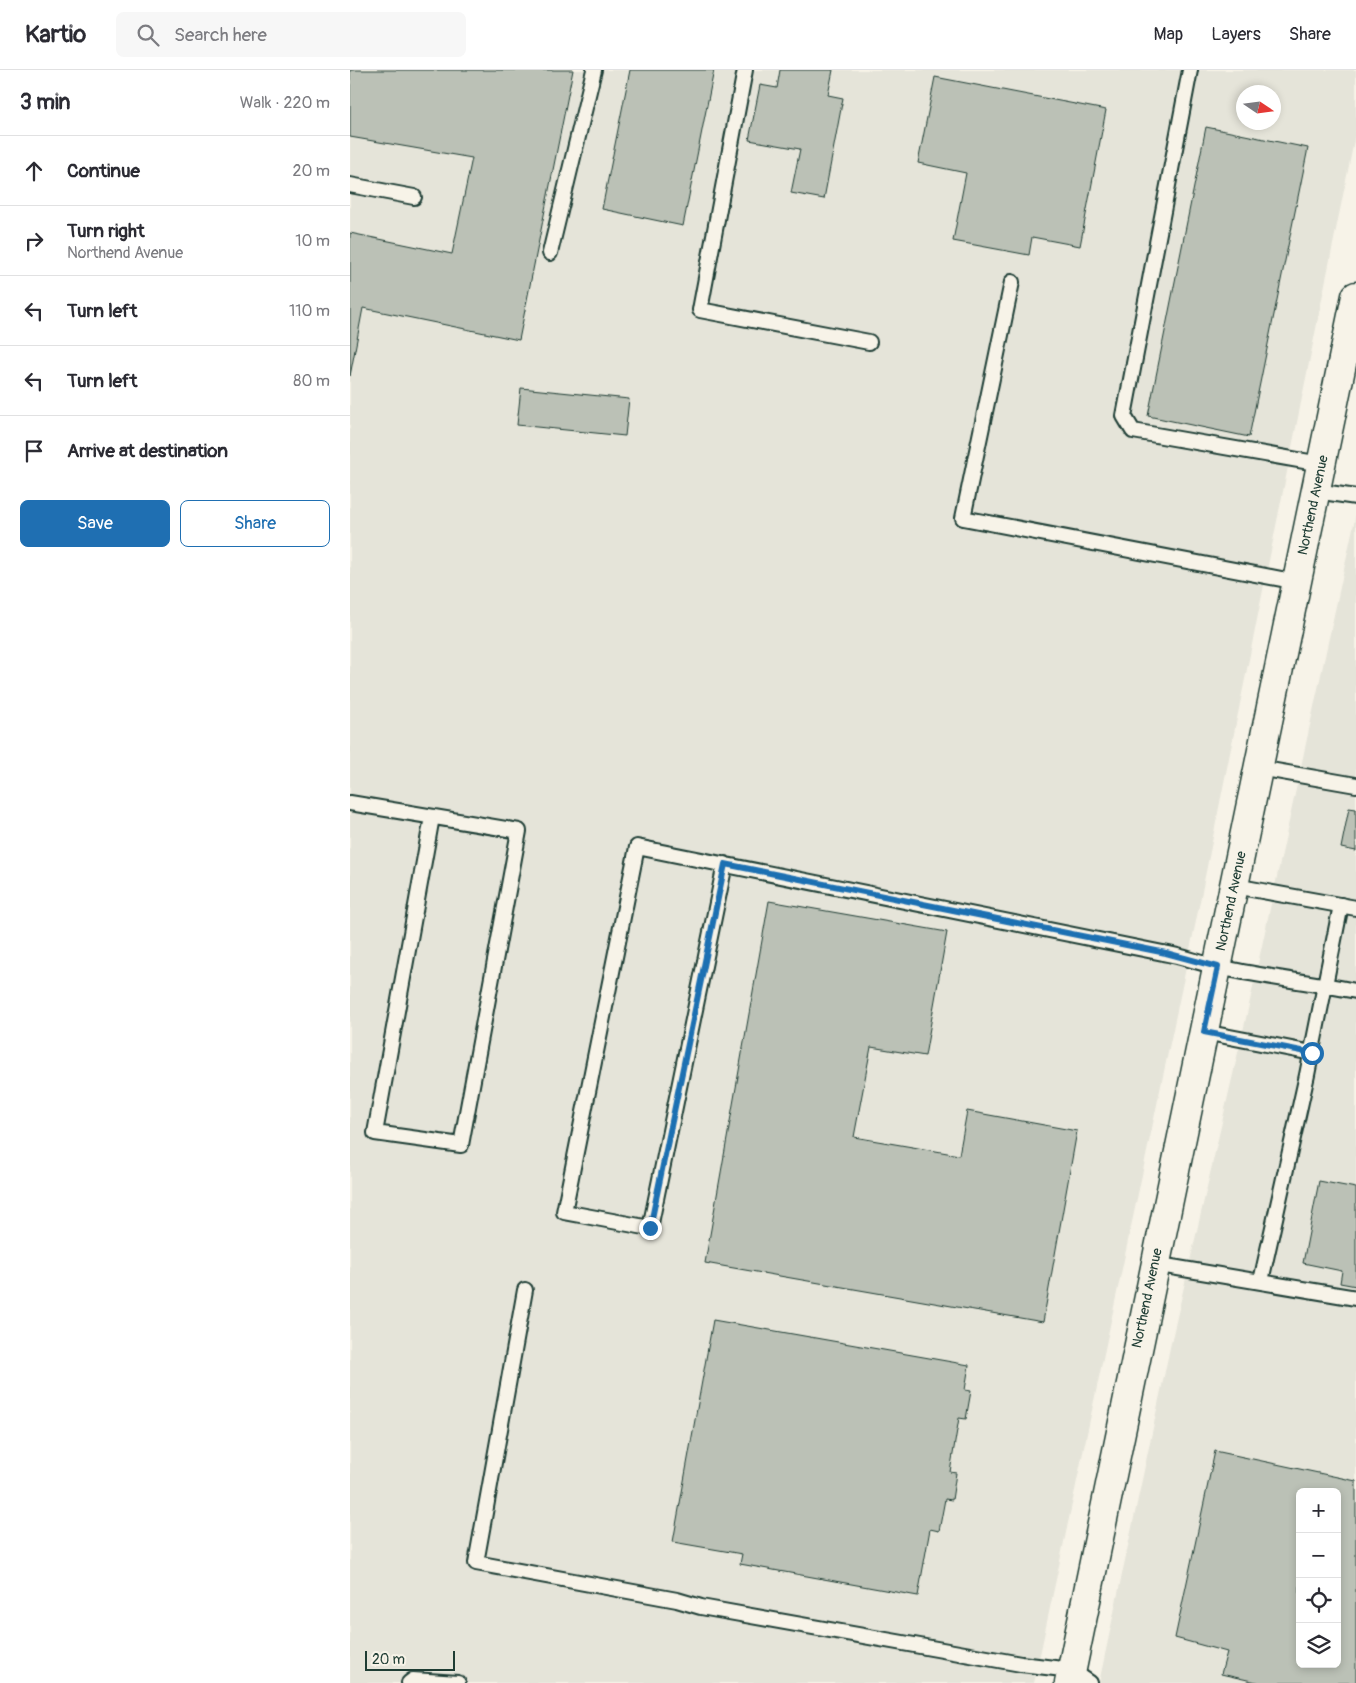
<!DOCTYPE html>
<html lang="en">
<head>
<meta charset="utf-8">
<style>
	:root { --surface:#fff; --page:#f7f7f7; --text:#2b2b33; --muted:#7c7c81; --line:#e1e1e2; --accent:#1f6fb2 }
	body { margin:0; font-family:Pangolin,sans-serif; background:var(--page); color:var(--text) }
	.controls { position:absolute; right:15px; bottom:15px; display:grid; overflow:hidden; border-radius:8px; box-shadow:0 2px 8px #0003 }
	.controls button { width:45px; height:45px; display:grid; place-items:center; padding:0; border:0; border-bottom:1px solid var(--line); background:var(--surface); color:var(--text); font:25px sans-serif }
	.compass { position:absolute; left:886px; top:15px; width:45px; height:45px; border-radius:50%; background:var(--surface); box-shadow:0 2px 8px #0003; rotate:103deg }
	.scale { position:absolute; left:15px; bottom:12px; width:90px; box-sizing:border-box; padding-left:5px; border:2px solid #1f3d34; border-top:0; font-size:14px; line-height:18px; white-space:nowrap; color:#1f3d34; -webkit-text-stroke:4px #f7f3e8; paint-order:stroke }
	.stop { position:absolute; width:15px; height:15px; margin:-11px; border:4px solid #1f6fb2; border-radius:50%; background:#fff }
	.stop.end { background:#1f6fb2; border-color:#fff; box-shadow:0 1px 5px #0008 }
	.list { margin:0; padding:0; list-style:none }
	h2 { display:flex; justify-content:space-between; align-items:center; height:65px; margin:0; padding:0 20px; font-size:21px }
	h2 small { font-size:16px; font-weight:400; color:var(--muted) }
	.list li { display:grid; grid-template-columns:32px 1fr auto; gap:15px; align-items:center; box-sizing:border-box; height:70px; padding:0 20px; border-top:1px solid var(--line) }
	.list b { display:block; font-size:19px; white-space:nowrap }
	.list p { margin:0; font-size:16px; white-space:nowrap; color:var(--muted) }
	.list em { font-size:16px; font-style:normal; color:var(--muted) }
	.actions { display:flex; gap:10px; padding:15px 20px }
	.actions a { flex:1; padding:11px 0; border:1px solid var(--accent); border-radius:8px; text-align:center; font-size:18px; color:var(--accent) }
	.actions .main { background:var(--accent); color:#fff }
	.icon { flex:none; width:28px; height:28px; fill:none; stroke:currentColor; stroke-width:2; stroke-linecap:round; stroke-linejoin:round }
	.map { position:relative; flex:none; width:1006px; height:1613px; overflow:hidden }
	header { display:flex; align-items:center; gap:30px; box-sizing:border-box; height:70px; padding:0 25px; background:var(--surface); border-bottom:1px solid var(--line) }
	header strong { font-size:24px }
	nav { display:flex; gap:28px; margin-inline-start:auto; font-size:18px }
	.search { width:350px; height:45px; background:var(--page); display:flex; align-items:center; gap:12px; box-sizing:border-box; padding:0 18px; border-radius:8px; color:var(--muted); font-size:19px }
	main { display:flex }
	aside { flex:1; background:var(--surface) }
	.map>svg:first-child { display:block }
</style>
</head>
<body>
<header>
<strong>Kartio</strong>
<div class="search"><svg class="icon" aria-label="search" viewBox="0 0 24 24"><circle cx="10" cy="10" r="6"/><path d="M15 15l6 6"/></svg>Search here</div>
<nav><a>Map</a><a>Layers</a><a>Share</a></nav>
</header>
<main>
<aside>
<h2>3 min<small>Walk · 220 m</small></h2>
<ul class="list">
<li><svg class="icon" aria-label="ahead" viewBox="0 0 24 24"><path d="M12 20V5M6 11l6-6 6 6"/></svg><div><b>Continue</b></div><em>20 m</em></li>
<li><svg class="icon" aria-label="right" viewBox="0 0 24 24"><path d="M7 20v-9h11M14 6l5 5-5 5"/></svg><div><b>Turn right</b><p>Northend Avenue</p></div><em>10 m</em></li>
<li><svg class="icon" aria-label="left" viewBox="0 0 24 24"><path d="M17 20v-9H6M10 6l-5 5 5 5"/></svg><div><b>Turn left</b></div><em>110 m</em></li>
<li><svg class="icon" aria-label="left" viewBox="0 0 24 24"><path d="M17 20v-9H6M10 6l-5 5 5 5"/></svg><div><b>Turn left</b></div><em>80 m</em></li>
<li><svg class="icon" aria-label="arrive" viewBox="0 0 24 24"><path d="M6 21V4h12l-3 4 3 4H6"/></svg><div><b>Arrive at destination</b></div></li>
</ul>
<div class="actions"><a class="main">Save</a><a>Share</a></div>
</aside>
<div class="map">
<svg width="1006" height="1613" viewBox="0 0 1006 1613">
	<rect width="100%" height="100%" fill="#f7f3e8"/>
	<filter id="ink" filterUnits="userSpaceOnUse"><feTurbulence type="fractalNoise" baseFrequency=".02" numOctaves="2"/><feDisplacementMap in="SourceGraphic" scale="10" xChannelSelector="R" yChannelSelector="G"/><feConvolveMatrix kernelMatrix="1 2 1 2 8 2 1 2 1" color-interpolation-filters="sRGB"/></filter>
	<g filter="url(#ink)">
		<g fill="#e5e4d9" fill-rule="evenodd">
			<path d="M0,0H1006V61L846,851L684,1613H0ZM894,22H924V52H894Z"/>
			<path d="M1006,444V1613H749L821,1273L899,935ZM950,1422H987V1594H950Z"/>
		</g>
		<g fill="#bbc1b6" stroke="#1f3d34" fill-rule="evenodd">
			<polygon points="0,0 223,0 169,270 13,238 0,306 0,163 102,184 122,88 0,67"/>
			<polygon points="280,0 364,0 333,156 252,139"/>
			<polygon points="430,0 483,0 478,25 493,28 474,129 441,123 450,79 399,70 410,15 427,18"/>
			<polygon points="585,7 756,40 730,176 682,167 679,185 603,171 616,103 568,93"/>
			<polygon points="856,57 958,78 899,367 798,346"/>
			<polygon points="171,318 279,329 275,366 167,355"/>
			<polygon points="999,738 1006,739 1006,781 991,778"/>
			<polygon points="419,831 597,862 575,986 521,977 504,1067 609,1085 617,1041 727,1061 693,1252 355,1193"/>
			<polygon points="969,1111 1006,1118 1006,1216 990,1213 992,1201 953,1193"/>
			<polygon points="363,1250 619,1295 615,1320 621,1321 616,1349 609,1348 600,1402 606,1403 602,1430 595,1429 589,1461 580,1459 568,1526 390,1494 392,1484 323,1472"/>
			<path d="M865,1381L1006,1411V1613H911L871,1604L877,1582L825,1568ZM950,1422H987V1594H950Z"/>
		</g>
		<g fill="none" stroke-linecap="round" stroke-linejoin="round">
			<defs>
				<g id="lane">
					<polyline points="395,0 350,240 519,272"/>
					<polyline points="840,0 774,346 783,361 971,394"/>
					<polyline points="0,115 64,127"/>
					<polyline points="200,183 244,0"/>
					<polyline points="662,212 613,448 947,512"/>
					<polyline points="966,421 1006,427"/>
					<polyline points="909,698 1006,715"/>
					<polyline points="0,733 169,761 111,1075 25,1063 82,747"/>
					<path d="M375,794L300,1158L214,1142L287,777C463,811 638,848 813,883C832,886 850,893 868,897C914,907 960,912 1006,921"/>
					<polyline points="885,816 1006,838"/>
					<polyline points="854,962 962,983"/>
					<polyline points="804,1194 1006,1228"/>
					<polyline points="911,1211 957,1005 991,835"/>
					<polyline points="175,1220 126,1493 327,1530 351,1537 671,1594 721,1600 740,1613"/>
					<polyline points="59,1613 63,1610 108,1613"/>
				</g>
				<polyline id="street" points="719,1613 1006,226"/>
			</defs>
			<use href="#lane" stroke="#1f3d34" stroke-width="18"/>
			<use href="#street" stroke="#1f3d34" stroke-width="31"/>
			<use href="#lane" stroke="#f7f3e8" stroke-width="14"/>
			<use href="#street" stroke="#f7f3e8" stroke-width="28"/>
		</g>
	</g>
	<g fill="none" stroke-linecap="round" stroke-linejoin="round" filter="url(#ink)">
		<polyline stroke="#1f6fb2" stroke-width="6" points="300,1158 375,794 816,883 868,897 854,962 962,983"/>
	</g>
	<g text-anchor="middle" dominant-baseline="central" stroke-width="4.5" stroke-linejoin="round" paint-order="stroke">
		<g font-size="14" fill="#1f3d34" stroke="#f7f3e8">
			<text transform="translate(963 435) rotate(-78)">Northend Avenue</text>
			<text transform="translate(881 831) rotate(-78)">Northend Avenue</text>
			<text transform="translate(797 1228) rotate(-78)">Northend Avenue</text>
		</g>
	</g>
</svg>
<div class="controls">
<button>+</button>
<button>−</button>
<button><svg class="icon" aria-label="locate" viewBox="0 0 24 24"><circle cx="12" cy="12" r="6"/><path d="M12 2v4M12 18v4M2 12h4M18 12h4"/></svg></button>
<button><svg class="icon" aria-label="layers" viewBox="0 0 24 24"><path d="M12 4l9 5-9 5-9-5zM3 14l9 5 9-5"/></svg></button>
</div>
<svg class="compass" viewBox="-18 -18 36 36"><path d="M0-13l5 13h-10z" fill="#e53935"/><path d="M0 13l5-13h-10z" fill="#7c7c81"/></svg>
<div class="scale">20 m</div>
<div class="stop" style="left:962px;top:983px"></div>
<div class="stop end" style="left:300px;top:1158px"></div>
</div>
</main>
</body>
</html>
